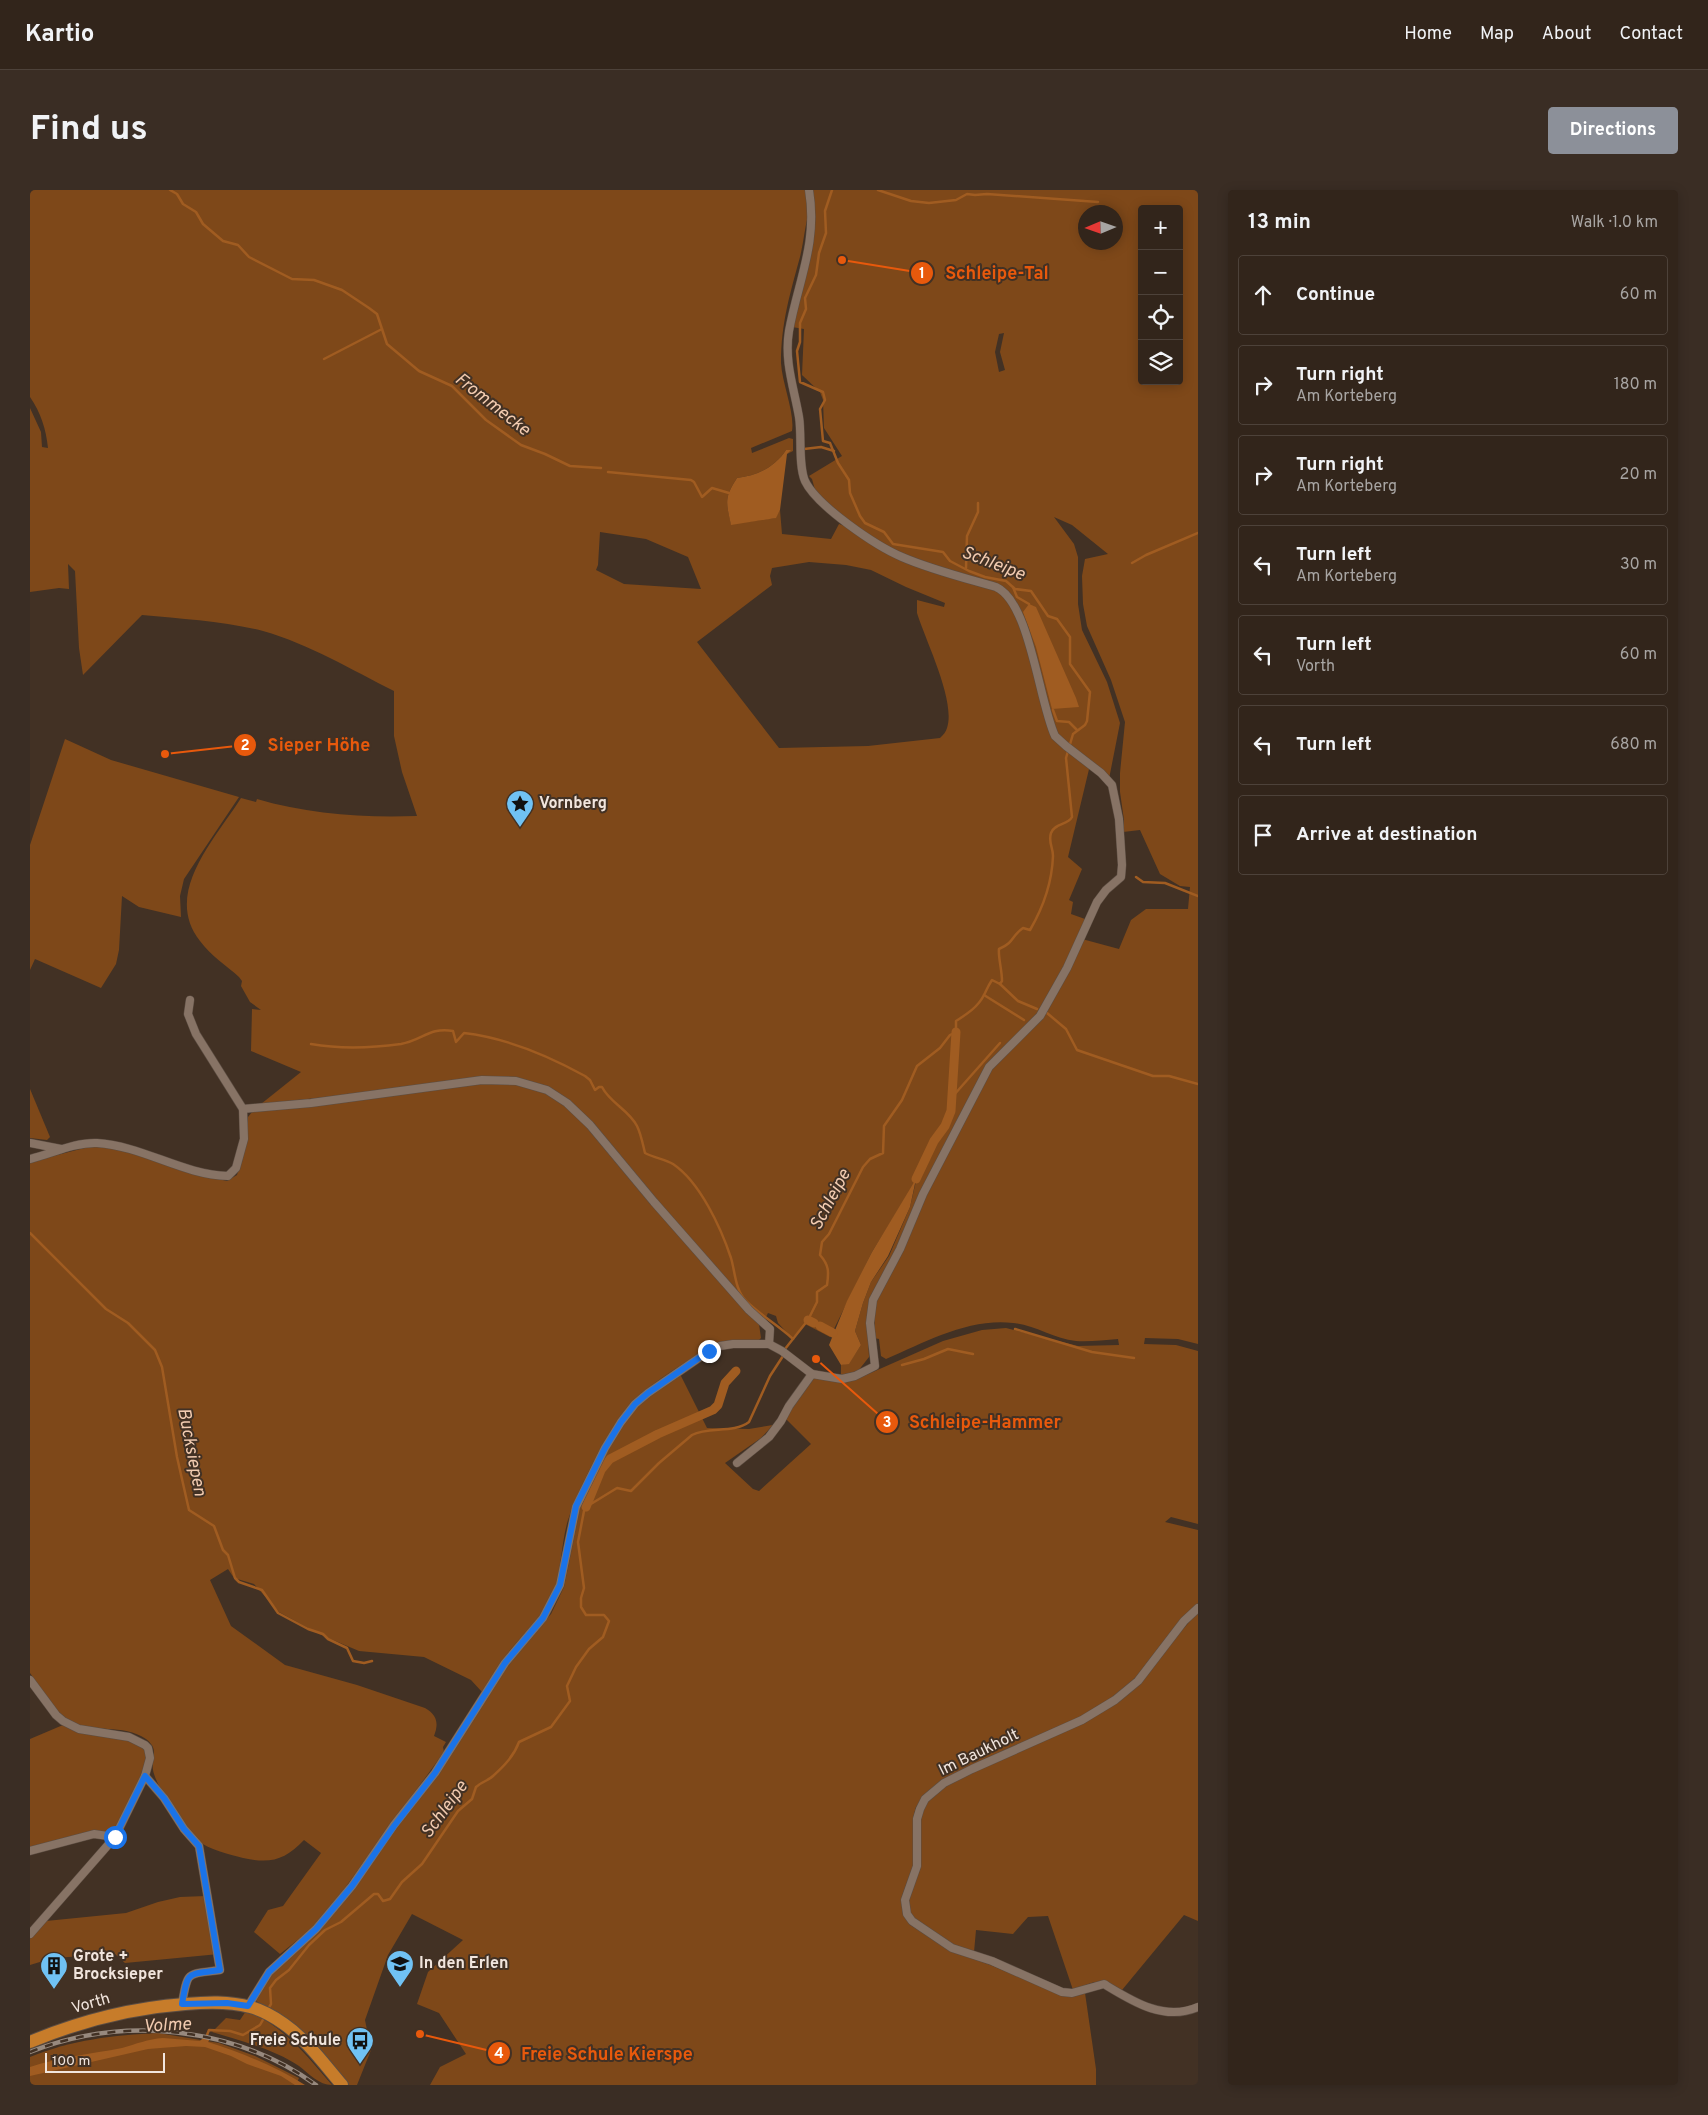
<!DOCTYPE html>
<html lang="en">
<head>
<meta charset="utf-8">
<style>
	:root { --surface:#32251b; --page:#3a2d24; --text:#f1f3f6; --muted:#a8a5a3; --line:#4d423a; --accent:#8c9099 }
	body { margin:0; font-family:Overpass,sans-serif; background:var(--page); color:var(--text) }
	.controls { position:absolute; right:15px; top:15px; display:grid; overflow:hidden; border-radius:5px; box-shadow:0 2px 12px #0003 }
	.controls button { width:45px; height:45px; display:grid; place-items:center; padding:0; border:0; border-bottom:1px solid var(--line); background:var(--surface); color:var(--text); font:25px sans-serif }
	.compass { position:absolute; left:1048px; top:15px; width:45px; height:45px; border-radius:50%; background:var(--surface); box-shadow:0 2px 12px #0003; rotate:268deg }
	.scale { position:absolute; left:15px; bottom:12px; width:120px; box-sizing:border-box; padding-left:5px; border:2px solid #f1e5dd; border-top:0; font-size:14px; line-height:18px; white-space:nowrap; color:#f1e5dd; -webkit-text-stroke:4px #423124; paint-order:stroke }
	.stop { position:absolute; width:15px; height:15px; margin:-11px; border:4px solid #1a73e8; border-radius:50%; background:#fff }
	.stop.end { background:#1a73e8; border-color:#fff; box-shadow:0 1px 5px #0008 }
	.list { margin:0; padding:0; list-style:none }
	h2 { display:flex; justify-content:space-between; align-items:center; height:65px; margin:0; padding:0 20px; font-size:21px }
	h2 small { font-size:16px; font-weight:400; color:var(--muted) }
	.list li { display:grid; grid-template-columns:32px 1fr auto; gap:15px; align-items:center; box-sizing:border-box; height:80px; margin:0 10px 10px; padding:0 10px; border:1px solid var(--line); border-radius:5px }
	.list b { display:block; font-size:19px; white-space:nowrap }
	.list p { margin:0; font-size:16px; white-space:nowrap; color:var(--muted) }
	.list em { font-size:16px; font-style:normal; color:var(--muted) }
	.icon { flex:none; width:28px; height:28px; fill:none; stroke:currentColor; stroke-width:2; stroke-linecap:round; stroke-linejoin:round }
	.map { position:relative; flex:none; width:1168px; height:1895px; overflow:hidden; border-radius:5px }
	header { display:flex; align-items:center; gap:30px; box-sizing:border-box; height:70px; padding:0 25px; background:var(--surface); border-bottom:1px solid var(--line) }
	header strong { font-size:24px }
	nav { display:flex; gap:28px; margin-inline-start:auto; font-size:18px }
	.intro { display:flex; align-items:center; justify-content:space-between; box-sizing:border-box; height:120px; padding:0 30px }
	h1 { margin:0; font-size:35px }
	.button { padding:12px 22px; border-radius:5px; background:var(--accent); color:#fff; font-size:18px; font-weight:700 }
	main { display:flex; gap:30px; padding:0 30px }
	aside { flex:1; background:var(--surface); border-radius:5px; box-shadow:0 2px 12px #0003 }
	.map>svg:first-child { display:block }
</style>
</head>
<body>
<header>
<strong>Kartio</strong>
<nav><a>Home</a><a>Map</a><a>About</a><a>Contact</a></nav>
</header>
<div class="intro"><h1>Find us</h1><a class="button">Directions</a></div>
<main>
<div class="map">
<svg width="1168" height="1895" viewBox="0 0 1168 1895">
	<rect width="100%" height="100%" fill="#423124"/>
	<g fill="#7e4819" fill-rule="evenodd">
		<path d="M0,0H1168V1154L1148,1149L1115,1148L1114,1154L1146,1155L1168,1161V1334L1141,1327L1135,1332L1168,1340V1413L1143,1439L1106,1487L1081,1510L1052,1526L938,1577L910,1591L892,1608L886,1617L883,1628L885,1671L872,1706V1718L879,1734L923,1762L958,1774L1034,1806L1043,1807L1055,1803L1066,1879V1895H400L410,1877L436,1864L409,1823L387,1814L398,1782L433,1750L382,1724L358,1765L335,1830L341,1860L327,1895H317L288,1860L259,1830L226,1811L241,1784L289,1739L389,1607L477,1474L521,1424L534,1397L552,1307L577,1257L608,1215L650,1184L677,1238L719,1239L743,1235L731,1248L695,1273L723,1299L729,1301L781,1254L756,1229L762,1216L784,1188L809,1192L827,1189L913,1151L952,1140L976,1138L1048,1156L1089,1155L1088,1149C1074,1150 1059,1152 1046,1151C1024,1149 1005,1135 983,1133C938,1128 896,1152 856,1169L851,1166L849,1149L844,1148L845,1111L873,1060L896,1004L961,877L1012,827L1040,778L1052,749L1089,759L1101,730L1116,719H1158L1160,697L1150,696L1130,684L1110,640L1093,642L1094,630L1090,602V583L1095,532L1081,490L1057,436L1053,414L1052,386L1055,369L1078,364L1042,335L1024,327L1044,354L1048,367V414L1052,440L1077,492L1090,533L1079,589L1033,551L1022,537L995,436L987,417L974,398L872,366L810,326L787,307L782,289L779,286L812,266L794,238L793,210L790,202L772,185L774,139L762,137L783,49V20L780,18C775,34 774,51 770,67C760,104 751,133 751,173C752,193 765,223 762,241L721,258L722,263L759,248L763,249V261L757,264L760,260H756C745,277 727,286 707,288C694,308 696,312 701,334L745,328L750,320L752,344L801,349L809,334L821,338L872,369L965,398L976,405L989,431L1010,501L1018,536L1023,548L1033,557L1060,575L1038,667L1052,679L1039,710L1043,712L1041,724L1055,729L1036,777L1008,826L957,877L891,1003L868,1058L842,1110L837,1129L839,1167L828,1181L811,1185V1175L819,1173L831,1155L825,1141L833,1113L841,1092L859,1066L880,1017L886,991L842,1062L800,1147L775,1134L762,1148L748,1133L746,1126L738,1123L736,1127L731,1128L676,1074L708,1113L729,1134L731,1148L728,1151L692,1152L684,1154C657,1172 626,1189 604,1211C580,1235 549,1298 538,1330C531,1353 532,1378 524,1401C516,1424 497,1440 482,1458C471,1472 462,1487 452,1502L441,1490L394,1467L329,1461L289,1444L249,1422L224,1394L204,1388L198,1379L180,1390L201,1436L255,1475L327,1495L395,1518C407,1525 409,1533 404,1546L416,1552L413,1557L414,1562L296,1724L284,1737L250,1764L224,1742L238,1720L253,1716L291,1663L274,1650C255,1670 241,1674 213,1668C199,1664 179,1660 167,1650C154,1640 126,1597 123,1580C121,1567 130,1560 116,1549C93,1533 62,1544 39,1531C25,1522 10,1497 0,1483V972L66,955L114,966L159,982L197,991L207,985L217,950L218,927L222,922L457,892L485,891L518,902L537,913L674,1074L677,1072L559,934L532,905L519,899L487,888H453L399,896L231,914L271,882L221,861L222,819L231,820L220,812L211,796L212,791L209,787C197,776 180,765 170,751C132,703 186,648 211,608L226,612L227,609C278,624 333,628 387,626L372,582L364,546V501C322,480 279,454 233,441C194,431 152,429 112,425L53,485L49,458L45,381L38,374L39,399L29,398L0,402V218L11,242L12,257L18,258C16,239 11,223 0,207ZM1112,19H1149V191H1112ZM1056,22H1086V52H1056ZM974,143L970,162L975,180L969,182L965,162L969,144ZM570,342L616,349L658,367L671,399L594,394L566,380L568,375ZM779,372L816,375L841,380L876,397L915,413L914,417L887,410V423C896,452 926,511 917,538C916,542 913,545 910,548L838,556L749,558L667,452L742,395L740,386L742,378Z"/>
		<polygon points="35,549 81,570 209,607 154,689 150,706 151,727 109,717 92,706 89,760 86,774 71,798 5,769 0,780 0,655"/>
		<polygon points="0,899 20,947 17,950 0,948"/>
		<path d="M1168,1422V1731L1154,1725L1092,1800C1068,1787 1067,1791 1043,1800L1018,1726L998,1727L983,1744L946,1740L944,1762L923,1755L884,1730L878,1717L879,1707L890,1679V1635L892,1623L898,1611L916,1595L942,1582L1055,1533L1092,1509Z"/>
		<path d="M33,1535L48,1542L103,1551C114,1557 116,1561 117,1572L85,1644L0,1660V1549Z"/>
		<polygon points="176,1706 189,1764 95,1773 85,1764 23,1768 0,1775 0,1749 16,1731 96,1723 128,1712 150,1707"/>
		<path d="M216,1821C252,1834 278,1867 302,1895C289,1895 279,1884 269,1876C244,1859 211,1851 182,1842L196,1828L210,1830Z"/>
		<path d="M128,1843L189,1853L225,1866L269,1888L266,1895H0V1867C41,1850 84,1845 128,1843Z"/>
	</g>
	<g fill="#a05c21">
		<path d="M756,260H761L757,264L750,320L746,328L701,335C696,312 694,308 707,288C727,286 745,277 756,260Z"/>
		<polygon points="999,414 1006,417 1046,508 1049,517 1022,519 1006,457 993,422"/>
		<polygon points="886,989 880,1017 858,1066 841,1092 833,1113 825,1141 831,1155 819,1174 811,1175 799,1155 817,1111 842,1062"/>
		<path d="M133,1848L170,1851L173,1848L180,1849L178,1852C212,1863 245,1876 275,1895H265L251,1886L217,1874L201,1866L175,1857L156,1856L118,1859L0,1886V1877C30,1867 61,1864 92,1858C106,1854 118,1849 133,1848Z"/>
	</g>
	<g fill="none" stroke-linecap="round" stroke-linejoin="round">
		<g stroke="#a05c21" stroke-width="2.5">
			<polyline points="140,0 147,4 153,14 166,22 173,34 193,51 208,55 219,67 262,89 284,90 312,100 339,118 347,124 357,154 389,181 422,196 456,230 491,255 515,264 540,276 571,278"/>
			<polyline points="848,0 881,11 899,13 926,10 937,4 945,5 957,4 1068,12"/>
			<polyline points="294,169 352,139"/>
			<polyline points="774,259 791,257 804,261"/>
			<polyline points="578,282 661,290 664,292 672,307 682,298 699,303"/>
			<polyline points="1102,373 1116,365 1168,343"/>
			<polyline points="936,378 937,346 948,322 948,313"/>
			<polyline points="983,397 987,407 999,414"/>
			<polyline points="1023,520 1027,531 1039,532 1047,540"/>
			<polyline points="1106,687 1113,692 1135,693 1168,706"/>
			<polyline points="970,794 988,811 1007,819"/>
			<polyline points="954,805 994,830"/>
			<polyline points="1017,823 1036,839 1047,860 1123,886 1139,886 1168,894"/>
			<path d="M281,854C310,859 341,858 371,854C393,850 399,837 423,841L426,852L434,843C477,848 517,865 555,886L560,890L565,900L569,897H572C580,913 599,920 607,936C611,944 613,955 615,963C624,968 635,969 643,974C670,992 691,1038 701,1068C705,1081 705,1100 716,1111C730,1125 748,1135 763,1149"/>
			<polyline points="923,906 970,853"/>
			<polyline points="0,1043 76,1119 98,1133 125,1160 132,1177 147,1267 159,1320 184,1336 193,1360 198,1365 205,1388 209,1392 232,1400 248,1423 278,1439 293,1444 298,1449 317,1458 323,1471 334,1473 342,1471"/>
			<polyline points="985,1139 1062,1162 1104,1168"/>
			<polyline points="872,1175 894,1169 918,1159 943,1164"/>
			<path d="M238,1819L241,1814L240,1798L246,1790L259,1780L279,1755L295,1740L311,1732L344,1704H348L353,1711L360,1709L372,1692L392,1674L428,1621L442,1609L446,1597C451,1592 458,1591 463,1586C474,1576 484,1566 489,1552L521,1537L540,1511L537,1496L546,1477L559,1459L573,1447L579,1431L574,1425H556L551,1417V1408L554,1398L548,1352L554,1321L556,1317L587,1298L601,1301L629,1273L662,1245C679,1236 703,1244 719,1232L740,1186L753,1166L755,1159L778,1130L787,1112V1102L797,1095C799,1082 799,1075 790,1065L792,1052L799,1044L833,977L840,969L853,963L854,936L872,910L887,876L910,858L920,845L926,842V831C937,824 948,817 954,805C957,799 958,796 962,790L970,794L972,791C972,780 968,767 969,759C985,752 981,746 993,738L1000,740C1014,716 1022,693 1023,666C1023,657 1018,652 1021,643C1025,633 1038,635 1042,627L1036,568L1043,544L1055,535L1057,531L1060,502L1040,474V447L1027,429L1018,426L1001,401L985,399L976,391L955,387L939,381L920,371L913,362L863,354L854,342L835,333L830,326L820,303L819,290L808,273L800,253L793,251L790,219L795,210L793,202L770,192L767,161L770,152V133L776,119L775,108L786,85L789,63L796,43L795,21L802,0"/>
			<polyline points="175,1850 179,1840 200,1841 213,1845 230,1835 235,1826"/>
		</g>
		<g stroke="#a05c21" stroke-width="9">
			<polyline points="886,989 904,951 915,936 921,921 926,842"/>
			<polyline points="778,1130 784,1133"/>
			<polyline points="790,1136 803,1143"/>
			<polyline points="556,1317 571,1280 580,1269 628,1244 683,1220 688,1215 695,1193 706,1181"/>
		</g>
		<defs>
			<g id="minor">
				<polyline points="213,919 281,913 452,890 486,891 517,900 537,913 560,935 624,1012 719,1120 740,1139 739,1154"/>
				<polyline points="0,953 31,959"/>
				<path d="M0,969C21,964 45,952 67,953C113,956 153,985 198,986L206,978L214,949L213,919L166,844L158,824L160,810"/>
				<polyline points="707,1273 739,1247 751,1231 759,1216 782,1184"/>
				<path d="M1168,1418L1154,1431L1108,1491L1085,1510L1052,1530L942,1579L914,1593L895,1609L890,1619L887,1629V1676L875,1710L877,1724L882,1731L922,1758L962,1771L1032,1802L1042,1803L1074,1794C1102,1811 1134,1832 1168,1817"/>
				<polyline points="0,1490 26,1525 33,1531 49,1539 99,1547 115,1555 118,1558 120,1568 115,1586 85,1647 0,1744"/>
				<path d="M115,1586L134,1608L154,1639L169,1656L190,1780C157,1785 158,1779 152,1814"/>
				<polyline points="0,1661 64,1644 85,1647"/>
				<path d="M218,1816L239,1782L286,1739L322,1696L364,1635L405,1583L475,1473L513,1428L530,1395L546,1317L575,1258L591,1232L605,1214L618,1203L679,1161L690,1156L703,1154H739L752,1161L782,1184L812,1189L825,1186L845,1176L840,1133L843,1110L870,1059L893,1004L959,877L1010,826L1037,778L1067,712L1076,700L1091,687L1092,675L1089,629L1082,595L1071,583L1036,556L1025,546C1009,512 1000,412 966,397C935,388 902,380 872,367C846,356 787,316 775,291C768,275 772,245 769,227C764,198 754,171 759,141C768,91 788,53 779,0"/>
			</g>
			<path id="primary" d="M0,1852C50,1831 101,1818 155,1814C177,1812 199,1811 220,1817C232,1820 244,1827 254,1834C277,1850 294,1874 312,1895"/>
		</defs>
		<use href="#minor" stroke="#5c4d42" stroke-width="9"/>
		<use href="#primary" stroke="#5c4d42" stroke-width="14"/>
		<use href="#minor" stroke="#877365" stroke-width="8"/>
		<use href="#primary" stroke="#c77c2a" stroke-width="12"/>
		<defs>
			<path id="rail" d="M0,1862C93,1825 204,1836 286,1895"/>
		</defs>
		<use href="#rail" stroke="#97897e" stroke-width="4.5"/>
		<use href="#rail" stroke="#423124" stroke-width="2.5" stroke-dasharray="8" stroke-linecap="butt"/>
	</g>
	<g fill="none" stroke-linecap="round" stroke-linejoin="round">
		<path stroke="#1a73e8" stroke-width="6" d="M85,1647L115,1586L134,1608L154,1639L169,1656L190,1780C157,1785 158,1779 152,1814L197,1813L218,1816L239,1782L286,1739L322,1696L364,1636L405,1583L475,1473L513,1428L530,1395L546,1316L575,1258L591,1232L605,1214L618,1203L679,1161"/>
	</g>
	<defs>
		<symbol id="sight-pin" viewBox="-11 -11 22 30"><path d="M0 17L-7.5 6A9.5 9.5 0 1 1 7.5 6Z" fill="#70c2f4" stroke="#423124"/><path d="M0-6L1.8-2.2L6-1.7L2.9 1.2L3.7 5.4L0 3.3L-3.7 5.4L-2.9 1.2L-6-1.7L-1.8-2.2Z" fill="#111"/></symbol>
		<symbol id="school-pin" viewBox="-11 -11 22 30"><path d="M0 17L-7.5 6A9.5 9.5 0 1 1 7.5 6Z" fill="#70c2f4" stroke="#423124"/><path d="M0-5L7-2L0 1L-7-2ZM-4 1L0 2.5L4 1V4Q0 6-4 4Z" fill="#111"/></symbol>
		<symbol id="building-pin" viewBox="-11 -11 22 30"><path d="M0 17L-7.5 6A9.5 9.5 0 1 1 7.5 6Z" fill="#70c2f4" stroke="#423124"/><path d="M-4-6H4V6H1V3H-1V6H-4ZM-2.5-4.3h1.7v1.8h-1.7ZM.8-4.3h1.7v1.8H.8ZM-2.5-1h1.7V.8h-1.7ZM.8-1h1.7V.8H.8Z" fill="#111"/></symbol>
		<symbol id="bus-pin" viewBox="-11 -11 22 30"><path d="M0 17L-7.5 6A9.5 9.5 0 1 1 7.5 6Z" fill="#70c2f4" stroke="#423124"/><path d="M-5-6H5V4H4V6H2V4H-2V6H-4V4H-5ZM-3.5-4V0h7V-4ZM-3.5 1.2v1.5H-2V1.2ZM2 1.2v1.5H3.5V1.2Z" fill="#111"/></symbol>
	</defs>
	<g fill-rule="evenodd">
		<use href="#sight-pin" x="474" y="598" width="32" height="43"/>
		<use href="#school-pin" x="354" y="1758" width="32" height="43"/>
		<use href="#building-pin" x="8" y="1760" width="32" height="43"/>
		<use href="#bus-pin" x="314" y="1835" width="32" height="43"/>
	</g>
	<g text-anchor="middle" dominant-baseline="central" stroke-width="4" stroke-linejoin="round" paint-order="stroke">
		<g font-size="16" font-weight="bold" fill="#f1e5dd" stroke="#423124" text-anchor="start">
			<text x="509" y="614">Vornberg</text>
			<text x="43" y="1767">Grote +<tspan x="43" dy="18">Brocksieper</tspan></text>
			<text x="389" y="1774">In den Erlen</text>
			<text x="311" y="1851" text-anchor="end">Freie Schule</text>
		</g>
		<g font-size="16" fill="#f1e5dd" stroke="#423124">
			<text transform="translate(949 1563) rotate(-26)">Im Baukholt</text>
			<text transform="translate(61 1814) rotate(-16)">Vorth</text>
		</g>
		<g font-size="18" font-style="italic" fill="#f2cbb0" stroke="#423124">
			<text transform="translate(462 215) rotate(38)">Frommecke</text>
			<text transform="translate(963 374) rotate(21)">Schleipe</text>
			<text transform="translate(801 1010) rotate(-62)">Schleipe</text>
			<text transform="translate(161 1262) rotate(79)">Bucksiepen</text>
			<text transform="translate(415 1620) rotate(-54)">Schleipe</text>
			<text transform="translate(137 1836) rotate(-3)">Volme</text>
		</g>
	</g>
	<path fill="none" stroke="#e8590c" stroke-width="2" d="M812 70L892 83M135 564L215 555M786 1169L857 1232M390 1844L469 1863"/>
	<g fill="#e8590c" stroke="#423124" stroke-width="2">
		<circle cx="812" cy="70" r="5"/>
		<circle cx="135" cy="564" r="5"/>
		<circle cx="786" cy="1169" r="5"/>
		<circle cx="390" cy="1844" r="5"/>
		<circle cx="892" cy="83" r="12"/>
		<circle cx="215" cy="555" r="12"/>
		<circle cx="857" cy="1232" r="12"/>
		<circle cx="469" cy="1863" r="12"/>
	</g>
	<g font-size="15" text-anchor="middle" font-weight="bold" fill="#fff">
		<text x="892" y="88">1</text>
		<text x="215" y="560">2</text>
		<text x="857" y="1237">3</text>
		<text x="469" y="1868">4</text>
	</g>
	<g font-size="18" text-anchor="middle" font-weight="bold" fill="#e8590c" stroke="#423124" stroke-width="4" stroke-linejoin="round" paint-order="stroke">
		<text x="967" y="89">Schleipe-Tal</text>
		<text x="289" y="561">Sieper Höhe</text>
		<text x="955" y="1238">Schleipe-Hammer</text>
		<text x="577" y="1870">Freie Schule Kierspe</text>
	</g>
</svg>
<div class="controls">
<button>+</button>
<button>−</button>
<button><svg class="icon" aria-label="locate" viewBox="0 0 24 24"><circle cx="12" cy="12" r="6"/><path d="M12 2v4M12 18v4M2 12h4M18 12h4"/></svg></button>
<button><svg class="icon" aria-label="layers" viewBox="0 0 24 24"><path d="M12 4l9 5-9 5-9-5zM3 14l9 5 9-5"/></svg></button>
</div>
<svg class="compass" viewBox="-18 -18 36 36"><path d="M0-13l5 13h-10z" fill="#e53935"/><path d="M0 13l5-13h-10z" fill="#a8a5a3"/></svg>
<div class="scale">100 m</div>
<div class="stop" style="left:85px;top:1647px"></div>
<div class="stop end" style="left:679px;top:1161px"></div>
</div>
<aside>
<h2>13 min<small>Walk · 1.0 km</small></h2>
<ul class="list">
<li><svg class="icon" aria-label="ahead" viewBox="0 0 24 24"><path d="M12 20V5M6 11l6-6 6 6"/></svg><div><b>Continue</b></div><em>60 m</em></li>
<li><svg class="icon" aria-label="right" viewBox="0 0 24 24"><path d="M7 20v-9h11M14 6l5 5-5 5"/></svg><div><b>Turn right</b><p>Am Korteberg</p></div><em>180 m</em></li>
<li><svg class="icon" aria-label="right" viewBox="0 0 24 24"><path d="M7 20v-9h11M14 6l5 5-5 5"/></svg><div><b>Turn right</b><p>Am Korteberg</p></div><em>20 m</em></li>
<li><svg class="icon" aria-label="left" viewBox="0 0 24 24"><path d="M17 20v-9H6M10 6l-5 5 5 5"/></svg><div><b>Turn left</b><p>Am Korteberg</p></div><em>30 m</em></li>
<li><svg class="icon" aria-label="left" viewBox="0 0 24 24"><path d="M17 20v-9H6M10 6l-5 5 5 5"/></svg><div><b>Turn left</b><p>Vorth</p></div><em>60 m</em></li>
<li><svg class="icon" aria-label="left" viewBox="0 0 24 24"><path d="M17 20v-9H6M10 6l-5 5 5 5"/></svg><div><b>Turn left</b></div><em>680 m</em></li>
<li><svg class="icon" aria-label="arrive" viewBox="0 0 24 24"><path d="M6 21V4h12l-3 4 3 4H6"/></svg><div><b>Arrive at destination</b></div></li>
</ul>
</aside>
</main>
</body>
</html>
